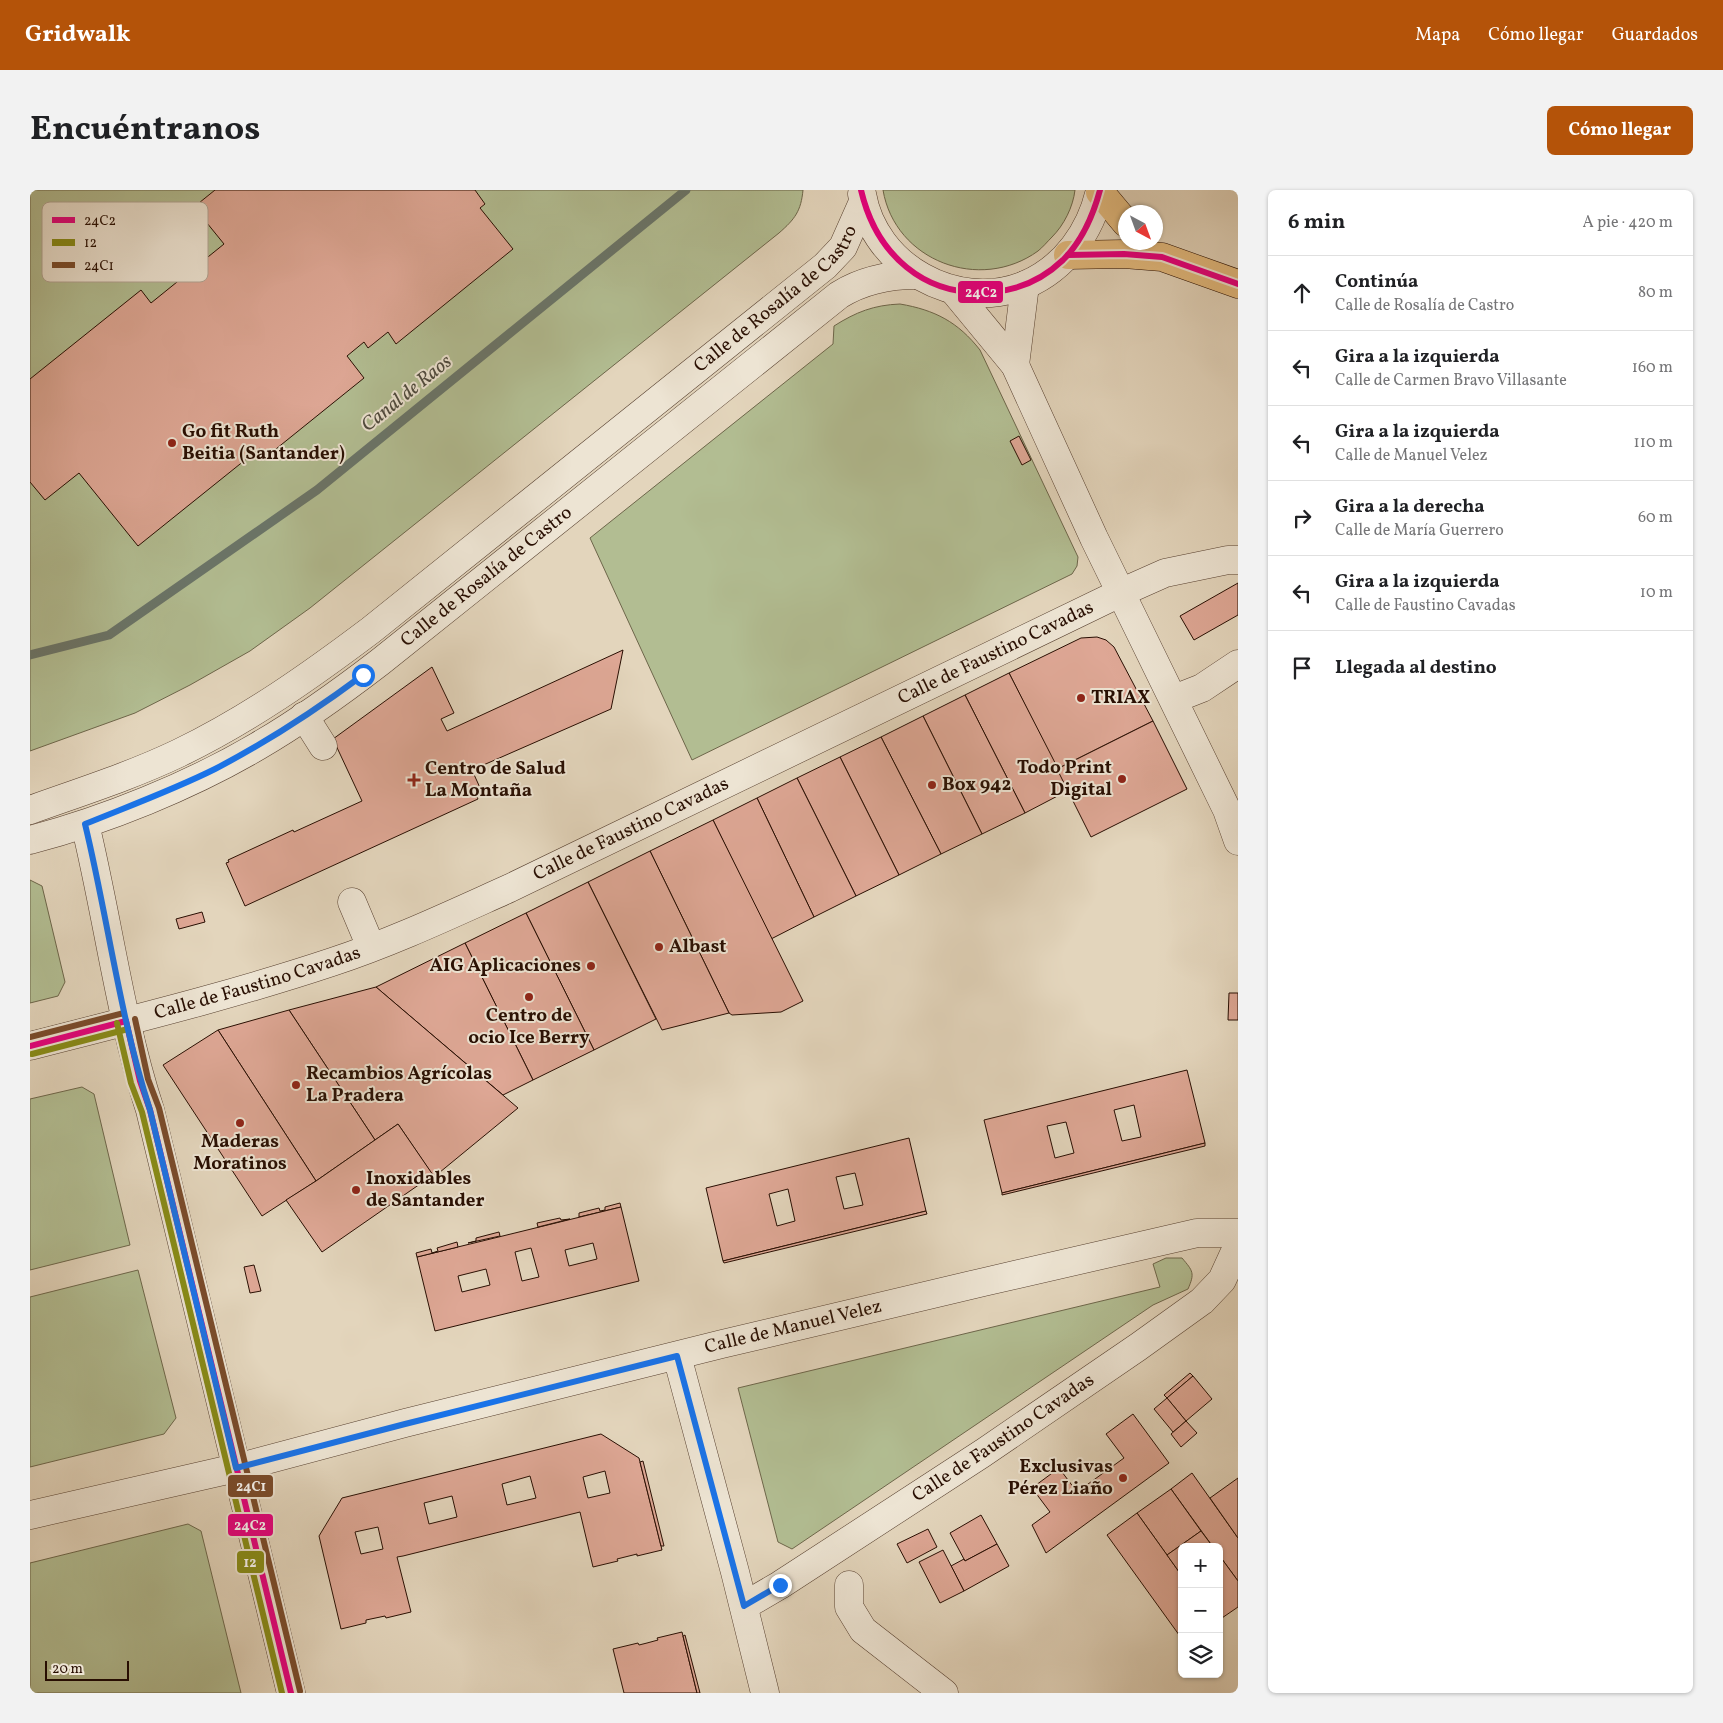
<!DOCTYPE html>
<html lang="es">
<head>
<meta charset="utf-8">
<style>
	:root { --surface:#fff; --page:#f2f2f2; --text:#202124; --muted:#757577; --line:#e0e0e0; --accent:#b45309 }
	body { margin:0; font-family:Vollkorn,serif; background:var(--page); color:var(--text) }
	.controls { position:absolute; right:15px; bottom:15px; display:grid; overflow:hidden; border-radius:8px; box-shadow:0 1px 4px #0004 }
	.controls button { width:45px; height:45px; display:grid; place-items:center; padding:0; border:0; border-bottom:1px solid var(--line); background:var(--surface); color:var(--text); font:25px sans-serif }
	.compass { position:absolute; left:1088px; top:15px; width:45px; height:45px; border-radius:50%; background:var(--surface); box-shadow:0 1px 4px #0004; rotate:139deg }
	.scale { position:absolute; left:15px; bottom:12px; width:84px; box-sizing:border-box; padding-left:5px; border:2px solid #280e02; border-top:0; font-size:14px; line-height:18px; white-space:nowrap; color:#280e02; -webkit-text-stroke:4px #ede4d3; paint-order:stroke }
	.stop { position:absolute; width:15px; height:15px; margin:-11px; border:4px solid #1a73e8; border-radius:50%; background:#fff }
	.stop.end { background:#1a73e8; border-color:#fff; box-shadow:0 1px 5px #0008 }
	.list { margin:0; padding:0; list-style:none }
	h2 { display:flex; justify-content:space-between; align-items:center; height:65px; margin:0; padding:0 20px; font-size:21px }
	h2 small { font-size:16px; font-weight:400; color:var(--muted) }
	.list li { display:grid; grid-template-columns:32px 1fr auto; gap:15px; align-items:center; box-sizing:border-box; height:75px; padding:0 20px; border-top:1px solid var(--line) }
	.list b { display:block; font-size:19px; white-space:nowrap }
	.list p { margin:0; font-size:16px; white-space:nowrap; color:var(--muted) }
	.list em { font-size:16px; font-style:normal; color:var(--muted) }
	.icon { flex:none; width:28px; height:28px; fill:none; stroke:currentColor; stroke-width:2; stroke-linecap:round; stroke-linejoin:round }
	.map { position:relative; flex:none; width:1208px; height:1503px; overflow:hidden; border-radius:8px }
	header { display:flex; align-items:center; gap:30px; box-sizing:border-box; height:70px; padding:0 25px; background:var(--accent); color:#fff }
	header strong { font-size:24px }
	nav { display:flex; gap:28px; margin-inline-start:auto; font-size:18px }
	.intro { display:flex; align-items:center; justify-content:space-between; box-sizing:border-box; height:120px; padding:0 30px }
	h1 { margin:0; font-size:35px }
	.button { padding:12px 22px; border-radius:8px; background:var(--accent); color:#fff; font-size:18px; font-weight:700 }
	main { display:flex; gap:30px; padding:0 30px }
	aside { flex:1; background:var(--surface); border-radius:8px; box-shadow:0 1px 4px #0004 }
	.map>svg:first-child { display:block }
</style>
</head>
<body>
<header>
<strong>Gridwalk</strong>
<nav><a>Mapa</a><a>Cómo llegar</a><a>Guardados</a></nav>
</header>
<div class="intro"><h1>Encuéntranos</h1><a class="button">Cómo llegar</a></div>
<main>
<div class="map">
<svg width="1208" height="1503" viewBox="0 0 1208 1503">
	<rect width="100%" height="100%" fill="#e3d5bc"/>
	<filter id="stains"><feTurbulence type="fractalNoise" baseFrequency=".004" numOctaves="4"/><feColorMatrix values="0 0 0 0 .2 0 0 0 0 .09 0 0 0 0 .02 0 0 0 .5 -.17"/></filter>
	<radialGradient id="worn" r=".72"><stop offset=".6" stop-color="#630" stop-opacity="0"/><stop offset="1" stop-color="#630" stop-opacity=".3"/></radialGradient>
	<g fill="#b2bd92" stroke="#6d664a">
		<path d="M0,0H773C771,21 765,29 749,43L280,418L220,461L160,495L105,523L0,561Z"/>
		<path d="M853,0H1045C1043,17 1034,35 1022,47C1017,52 1013,57 1008,61C950,103 865,71 853,0Z"/>
		<path d="M870,114C905,120 928,132 950,160L1048,367L1047,376L1042,384L662,570L560,348L803,154L804,136C826,122 844,115 870,114Z"/>
		<polygon points="0,690 12,696 35,792 28,806 0,813"/>
		<polygon points="52,897 64,904 100,1055 0,1080 0,909"/>
		<path d="M1136,1068H1152C1163,1081 1165,1083 1158,1099L1123,1115L762,1359L748,1352L708,1198L1130,1097L1123,1074Z"/>
		<polygon points="108,1080 146,1228 134,1244 0,1277 0,1107"/>
		<polygon points="158,1334 171,1341 211,1503 0,1503 0,1373"/>
	</g>
	<g fill="none" stroke-linecap="round" stroke-linejoin="round">
		<polyline stroke="#6a7569" stroke-width="9" points="0,465 79,445 287,300 656,0"/>
	</g>
	<g fill="#dea795" stroke="#280e02" fill-rule="evenodd">
		<polygon points="185,0 445,0 455,14 450,18 483,59 366,154 358,142 338,158 334,152 317,166 334,188 236,267 230,258 108,356 49,283 15,310 0,292 0,189 111,100 121,113 194,54 164,17"/>
		<polygon points="989,246 1001,270 992,275 980,251"/>
		<polygon points="1208,393 1208,425 1164,450 1150,426"/>
		<polygon points="1067,447 1076,450 1084,457 1123,531 1027,579 979,483 1051,448"/>
		<polygon points="593,460 581,519 442,580 451,600 445,603 448,609 215,716 196,673 199,672 198,670 263,640 264,642 332,611 303,549 402,477 424,523 411,529 417,541"/>
		<polygon points="979,483 1039,600 995,623 935,505"/>
		<polygon points="935,505 995,623 952,644 893,526"/>
		<polygon points="893,526 952,644 911,664 851,547"/>
		<polygon points="1123,531 1157,599 1061,647 1027,579"/>
		<polygon points="851,547 911,664 869,685 810,567"/>
		<polygon points="810,567 869,685 826,706 767,588"/>
		<polygon points="767,588 826,706 784,727 727,608"/>
		<polygon points="727,608 784,727 741,749 683,630"/>
		<polygon points="683,630 773,811 751,822 702,825 699,823 620,661"/>
		<polygon points="620,661 699,823 632,840 558,692"/>
		<polygon points="558,692 626,829 564,860 496,723"/>
		<polygon points="172,722 175,732 149,739 146,729"/>
		<polygon points="496,723 564,860 503,890 435,753"/>
		<polygon points="435,753 503,890 473,905 346,797"/>
		<polygon points="346,797 488,918 404,987 368,934 345,950 259,820"/>
		<polygon points="1199,803 1208,803 1208,830 1198,830"/>
		<polygon points="259,820 345,950 286,991 188,840"/>
		<polygon points="188,840 286,991 232,1026 133,875"/>
		<path d="M1157,880L1175,953L972,1003L954,930ZM1104,915L1111,947L1092,951L1084,920ZM1036,932L1044,963L1025,968L1017,936Z"/>
		<polygon points="368,934 403,985 292,1062 256,1010 286,991"/>
		<path d="M879,948L896,1021L693,1071L676,998ZM825,983L833,1015L814,1019L806,987ZM758,999L765,1031L747,1036L739,1004Z"/>
		<polygon points="1175,953 1175,956 972,1005 972,1003"/>
		<polygon points="590,1013 591,1017 549,1027 549,1023 569,1018 570,1021 575,1020 575,1017"/>
		<path d="M591,1017L609,1091L405,1141L387,1067ZM563,1053L567,1069L539,1076L535,1060ZM501,1058L509,1087L492,1091L485,1062ZM456,1079L460,1095L432,1102L428,1086Z"/>
		<polygon points="896,1021 897,1024 694,1073 693,1071"/>
		<polygon points="530,1028 531,1030 540,1029 508,1037 507,1033"/>
		<polygon points="469,1042 470,1046 438,1053 446,1051 446,1048"/>
		<polygon points="427,1052 428,1057 387,1067 386,1063 401,1059 402,1063 408,1061 407,1058"/>
		<polygon points="224,1075 231,1101 220,1103 214,1077"/>
		<polygon points="1160,1183 1163,1186 1137,1208 1134,1205"/>
		<polygon points="1163,1186 1182,1209 1156,1231 1137,1208"/>
		<polygon points="1137,1208 1156,1231 1143,1242 1124,1219"/>
		<polygon points="1103,1224 1139,1273 1016,1363 1002,1335 1020,1322 1002,1298 1029,1278 1047,1302 1094,1268 1076,1244"/>
		<polygon points="1156,1231 1167,1243 1151,1257 1141,1244"/>
		<path d="M571,1244L609,1268L632,1360L607,1366V1364L587,1369L588,1371L563,1377L550,1322L373,1366L367,1367L381,1422L356,1428L355,1426L336,1430V1433L311,1439L289,1346L312,1308ZM575,1281L580,1303L558,1308L553,1287ZM500,1286L506,1308L477,1315L472,1294ZM422,1306L427,1327L399,1334L394,1313ZM348,1337L353,1359L331,1364L325,1342Z"/>
		<polygon points="613,1271 634,1356 631,1356 610,1272"/>
		<polygon points="1162,1283 1208,1348 1208,1391 1189,1365 1189,1357 1183,1357 1141,1299"/>
		<polygon points="1208,1288 1208,1348 1180,1308"/>
		<polygon points="1141,1299 1171,1341 1137,1365 1107,1323"/>
		<polygon points="1107,1323 1152,1386 1152,1449 1077,1345"/>
		<polygon points="951,1325 967,1354 935,1371 920,1343"/>
		<polygon points="898,1339 907,1357 877,1373 867,1354"/>
		<polygon points="1171,1341 1183,1357 1152,1357 1152,1386 1137,1365"/>
		<polygon points="967,1354 979,1376 934,1401 921,1376 934,1369 935,1371"/>
		<polygon points="913,1360 934,1401 910,1413 889,1372"/>
		<polygon points="1189,1365 1208,1391 1208,1417 1189,1430"/>
		<polygon points="652,1442 667,1503 594,1503 583,1459 608,1453 609,1455 617,1453 628,1450 627,1448"/>
		<polygon points="655,1445 670,1503 667,1503 653,1446"/>
	</g>
	<g fill="none" stroke-linecap="round" stroke-linejoin="round">
		<defs>
			<g id="minor">
				<path d="M832,4C844,76 926,123 995,95C1035,78 1061,41 1070,0"/>
				<polyline points="924,101 985,175 1064,348 1197,620 1208,651"/>
				<polyline points="985,175 995,95"/>
				<polyline points="1144,509 1172,498 1208,474"/>
				<polyline points="274,526 293,556"/>
				<path id="s1" d="M0,620C50,602 101,586 149,563C219,529 280,486 341,440L795,76L813,57L833,12"/>
				<path d="M55,634C78,729 90,828 120,920L261,1503"/>
				<path id="s2" d="M0,650C76,630 160,596 228,556C271,531 311,502 350,472L809,105C833,90 858,85 886,85"/>
				<polyline points="322,712 341,757"/>
				<path id="s3" d="M0,856C101,830 203,805 302,772C363,752 422,724 480,698L1090,403L1135,383L1198,370H1208"/>
				<polyline points="647,1166 705,1382 735,1503"/>
				<path id="s4" d="M0,1325L206,1278L375,1233L692,1154L954,1092L1167,1043H1208"/>
				<polyline points="819,1395 819,1417 833,1440 914,1503"/>
				<path id="s5" d="M714,1416L750,1395L953,1263L1108,1157L1172,1111L1192,1090L1208,1055"/>
			</g>
			<g id="highway">
				<polyline points="1070,2 1096,33"/>
				<polyline points="1038,65 1094,64 1132,67 1208,94"/>
			</g>
		</defs>
		<use href="#minor" stroke="#574030" stroke-width="29"/>
		<use href="#highway" stroke="#280e02" stroke-width="29"/>
		<use href="#minor" stroke="#ede4d3" stroke-width="28"/>
		<use href="#highway" stroke="#e2ba7e" stroke-width="28"/>
		<defs>
			<g id="bus-1">
				<path d="M831,0C846,64 894,108 962,102C989,100 1013,89 1033,70C1052,51 1063,26 1070,0"/>
				<polyline points="1038,65 1094,64 1132,67 1208,94"/>
				<polyline points="96,831 110,891 120,920 261,1503"/>
				<polyline points="0,856 96,831"/>
			</g>
			<g id="bus-2">
				<polyline points="87,833 101,893 112,922 252,1503"/>
				<polyline points="2,864 98,839"/>
			</g>
			<g id="bus-3">
				<polyline points="105,829 118,889 129,918 270,1501"/>
				<polyline points="0,847 94,823"/>
			</g>
		</defs>
		<use href="#bus-1" stroke="#ede4d3" stroke-width="10"/>
		<use href="#bus-2" stroke="#ede4d3" stroke-width="10"/>
		<use href="#bus-3" stroke="#ede4d3" stroke-width="10"/>
		<use href="#bus-1" stroke="#e5007d" stroke-width="6"/>
		<use href="#bus-2" stroke="#888c16" stroke-width="6"/>
		<use href="#bus-3" stroke="#7a4b2a" stroke-width="6"/>
	</g>
	<g fill="none" stroke-linecap="round" stroke-linejoin="round">
		<path stroke="#1a73e8" stroke-width="6" d="M333,485C286,520 237,552 185,579C143,600 99,616 55,634C78,729 90,828 120,920L206,1278L375,1234L647,1166L714,1416L750,1395"/>
	</g>
	<g fill="#8f2418" stroke="#ede4d3" stroke-width="2">
		<circle cx="142" cy="253" r="5"/>
		<circle cx="1051" cy="508" r="5"/>
		<circle cx="1092" cy="589" r="5"/>
		<path d="M381.5 582.5h5v5h5v5h-5v5h-5v-5h-5v-5h5z"/>
		<circle cx="902" cy="595" r="5"/>
		<circle cx="629" cy="757" r="5"/>
		<circle cx="561" cy="776" r="5"/>
		<circle cx="499" cy="807" r="5"/>
		<circle cx="266" cy="895" r="5"/>
		<circle cx="210" cy="933" r="5"/>
		<circle cx="326" cy="1000" r="5"/>
		<circle cx="1093" cy="1288" r="5"/>
	</g>
	<g text-anchor="middle" dominant-baseline="central" stroke-width="4" stroke-linejoin="round" paint-order="stroke">
		<g font-size="19" fill="#280e02" stroke="#ede4d3">
			<text stroke="none"><textPath href="#s1" startOffset="912">Calle de Rosalía de Castro</textPath></text>
			<text stroke="none"><textPath href="#s2" startOffset="532">Calle de Rosalía de Castro</textPath></text>
			<text stroke="none"><textPath href="#s3" startOffset="1046">Calle de Faustino Cavadas</textPath></text>
			<text stroke="none"><textPath href="#s3" startOffset="641">Calle de Faustino Cavadas</textPath></text>
			<text stroke="none"><textPath href="#s3" startOffset="236">Calle de Faustino Cavadas</textPath></text>
			<text stroke="none"><textPath href="#s4" startOffset="786">Calle de Manuel Velez</textPath></text>
			<text stroke="none"><textPath href="#s5" startOffset="309">Calle de Faustino Cavadas</textPath></text>
		</g>
		<g font-size="19" font-weight="bold" fill="#280e02" stroke="#ede4d3" text-anchor="start">
			<text x="152" y="242">Go fit Ruth<tspan x="152" dy="22">Beitia (Santander)</tspan></text>
			<text x="1061" y="508">TRIAX</text>
			<text x="1082" y="578" text-anchor="end">Todo Print<tspan x="1082" dy="22">Digital</tspan></text>
			<text x="395" y="579">Centro de Salud<tspan x="395" dy="22">La Montaña</tspan></text>
			<text x="912" y="595">Box 942</text>
			<text x="639" y="757">Albast</text>
			<text x="551" y="776" text-anchor="end">AIG Aplicaciones</text>
			<text x="499" y="826" text-anchor="middle">Centro de<tspan x="499" dy="22">ocio Ice Berry</tspan></text>
			<text x="276" y="884">Recambios Agrícolas<tspan x="276" dy="22">La Pradera</tspan></text>
			<text x="210" y="952" text-anchor="middle">Maderas<tspan x="210" dy="22">Moratinos</tspan></text>
			<text x="336" y="989">Inoxidables<tspan x="336" dy="22">de Santander</tspan></text>
			<text x="1083" y="1277" text-anchor="end">Exclusivas<tspan x="1083" dy="22">Pérez Liaño</tspan></text>
		</g>
		<g font-size="20" font-style="italic" fill="#4e4a3e" stroke="#ede4d3">
			<text transform="translate(377 204) rotate(-39)">Canal de Raos</text>
		</g>
	</g>
	<rect x="12" y="12" width="166" height="80" rx="8" fill="#ede4d3" stroke="#b2a494" stroke-width="1"/>
	<rect x="22" y="27" width="23" height="6" fill="#e5007d"/>
	<rect x="22" y="49" width="23" height="7" fill="#888c16"/>
	<rect x="22" y="72" width="23" height="6" fill="#7a4b2a"/>
	<g font-size="14" fill="#280e02">
		<text x="54" y="35">24C2</text>
		<text x="54" y="57">12</text>
		<text x="54" y="80">24C1</text>
	</g>
	<g stroke="#ede4d3" stroke-width="2">
		<rect x="927" y="90" width="47" height="24" rx="5" fill="#e5007d"/>
		<rect x="197" y="1284" width="47" height="24" rx="5" fill="#7a4b2a"/>
		<rect x="197" y="1323" width="47" height="24" rx="5" fill="#e5007d"/>
		<rect x="206" y="1360" width="29" height="24" rx="5" fill="#888c16"/>
	</g>
	<g font-size="14" text-anchor="middle" font-weight="bold" fill="#fff">
		<text x="951" y="107">24C2</text>
		<text x="221" y="1301">24C1</text>
		<text x="220" y="1340">24C2</text>
		<text x="220" y="1377">12</text>
	</g>
	<rect width="100%" height="100%" filter="url(#stains)"/>
	<rect width="100%" height="100%" fill="url(#worn)"/>
</svg>
<div class="controls">
<button>+</button>
<button>−</button>
<button><svg class="icon" aria-label="layers" viewBox="0 0 24 24"><path d="M12 4l9 5-9 5-9-5zM3 14l9 5 9-5"/></svg></button>
</div>
<svg class="compass" viewBox="-18 -18 36 36"><path d="M0-13l5 13h-10z" fill="#e53935"/><path d="M0 13l5-13h-10z" fill="#757577"/></svg>
<div class="scale">20 m</div>
<div class="stop" style="left:333px;top:485px"></div>
<div class="stop end" style="left:750px;top:1395px"></div>
</div>
<aside>
<h2>6 min<small>A pie · 420 m</small></h2>
<ul class="list">
<li><svg class="icon" aria-label="ahead" viewBox="0 0 24 24"><path d="M12 20V5M6 11l6-6 6 6"/></svg><div><b>Continúa</b><p>Calle de Rosalía de Castro</p></div><em>80 m</em></li>
<li><svg class="icon" aria-label="left" viewBox="0 0 24 24"><path d="M17 20v-9H6M10 6l-5 5 5 5"/></svg><div><b>Gira a la izquierda</b><p>Calle de Carmen Bravo Villasante</p></div><em>160 m</em></li>
<li><svg class="icon" aria-label="left" viewBox="0 0 24 24"><path d="M17 20v-9H6M10 6l-5 5 5 5"/></svg><div><b>Gira a la izquierda</b><p>Calle de Manuel Velez</p></div><em>110 m</em></li>
<li><svg class="icon" aria-label="right" viewBox="0 0 24 24"><path d="M7 20v-9h11M14 6l5 5-5 5"/></svg><div><b>Gira a la derecha</b><p>Calle de María Guerrero</p></div><em>60 m</em></li>
<li><svg class="icon" aria-label="left" viewBox="0 0 24 24"><path d="M17 20v-9H6M10 6l-5 5 5 5"/></svg><div><b>Gira a la izquierda</b><p>Calle de Faustino Cavadas</p></div><em>10 m</em></li>
<li><svg class="icon" aria-label="arrive" viewBox="0 0 24 24"><path d="M6 21V4h12l-3 4 3 4H6"/></svg><div><b>Llegada al destino</b></div></li>
</ul>
</aside>
</main>
</body>
</html>
